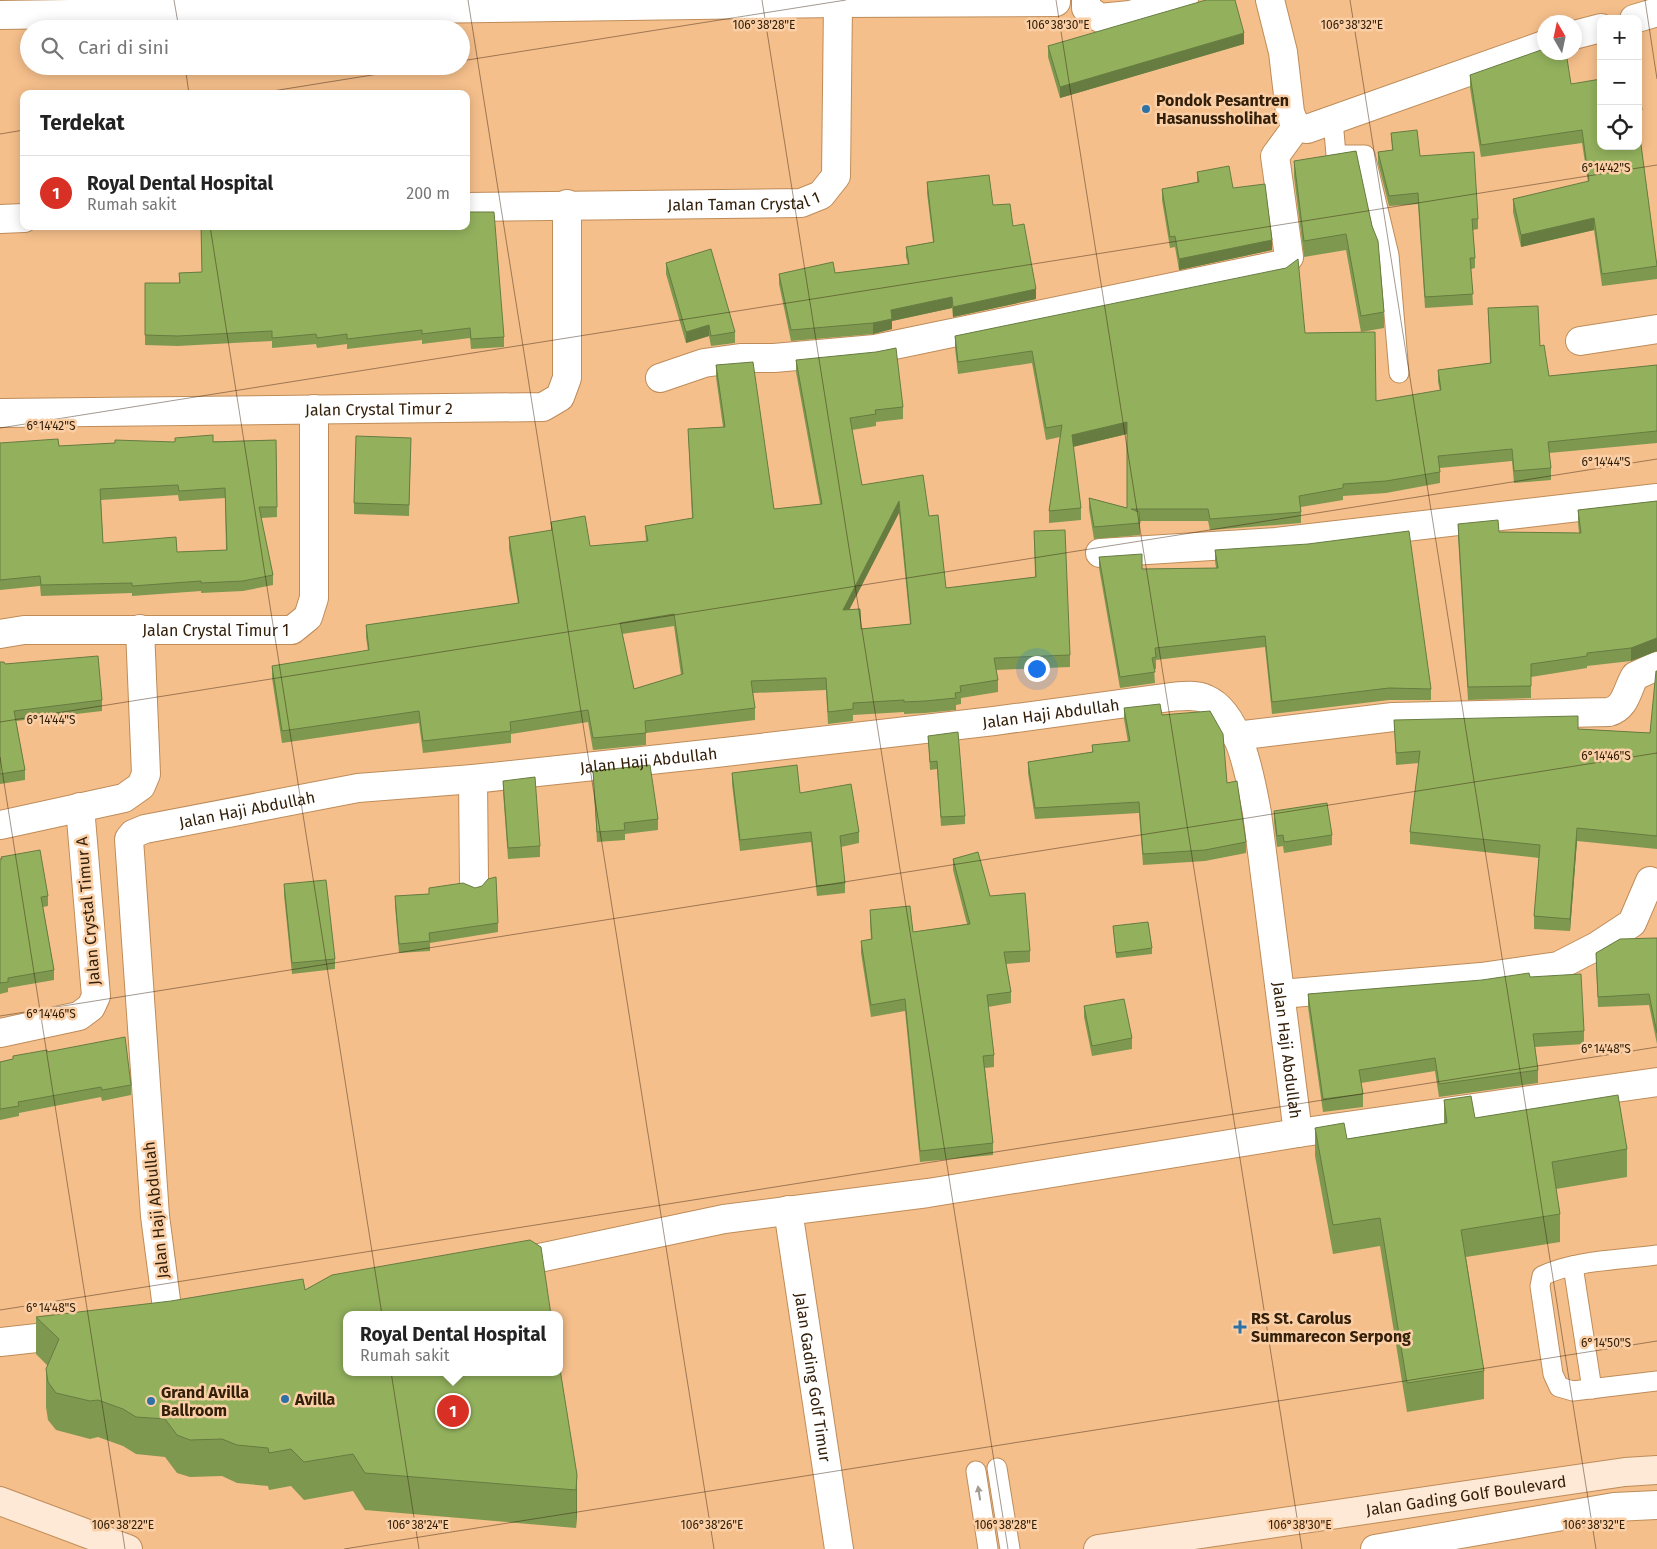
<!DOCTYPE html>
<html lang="id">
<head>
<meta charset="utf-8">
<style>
	:root { --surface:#fff; --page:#f2f2f2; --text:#222; --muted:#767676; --line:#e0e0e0; --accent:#d93025 }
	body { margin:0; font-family:"Fira Sans",sans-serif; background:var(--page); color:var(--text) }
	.controls { position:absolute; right:15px; top:15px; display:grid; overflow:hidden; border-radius:10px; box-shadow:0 2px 12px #0003 }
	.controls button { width:45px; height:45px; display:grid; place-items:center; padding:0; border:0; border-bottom:1px solid var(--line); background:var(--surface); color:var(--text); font:25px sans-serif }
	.compass { position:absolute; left:1537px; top:15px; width:45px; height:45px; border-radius:50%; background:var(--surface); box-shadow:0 2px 12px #0003; rotate:351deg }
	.you { position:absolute; left:1036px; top:668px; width:18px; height:18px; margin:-12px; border:4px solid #fff; border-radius:50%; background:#1a73e8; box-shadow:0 0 0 8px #1a73e833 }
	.badge { display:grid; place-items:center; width:32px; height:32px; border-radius:50%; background:var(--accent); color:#fff; font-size:16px; font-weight:700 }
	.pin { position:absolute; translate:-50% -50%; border:2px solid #fff; box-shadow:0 1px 5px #0006 }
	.popup { position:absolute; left:343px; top:1311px; width:220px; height:65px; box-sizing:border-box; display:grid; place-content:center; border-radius:10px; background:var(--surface); filter:drop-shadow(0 1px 4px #0005); font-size:16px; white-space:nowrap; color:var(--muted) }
	.popup b { font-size:19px; color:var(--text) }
	.popup::after { content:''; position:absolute; left:50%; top:100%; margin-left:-10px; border:10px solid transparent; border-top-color:var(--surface) }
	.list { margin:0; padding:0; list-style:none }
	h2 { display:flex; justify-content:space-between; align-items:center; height:65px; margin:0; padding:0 20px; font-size:21px }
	h2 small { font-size:16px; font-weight:400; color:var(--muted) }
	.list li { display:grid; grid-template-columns:32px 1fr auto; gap:15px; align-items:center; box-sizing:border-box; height:75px; padding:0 20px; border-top:1px solid var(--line) }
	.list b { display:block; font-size:19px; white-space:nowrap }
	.list p { margin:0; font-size:16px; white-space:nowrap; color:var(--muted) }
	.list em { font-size:16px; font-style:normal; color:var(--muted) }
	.icon { flex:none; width:28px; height:28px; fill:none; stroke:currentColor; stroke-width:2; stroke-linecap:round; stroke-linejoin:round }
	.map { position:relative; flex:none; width:1657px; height:1549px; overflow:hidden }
	.search { position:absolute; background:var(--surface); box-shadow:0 2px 12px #0003; left:20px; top:20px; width:450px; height:55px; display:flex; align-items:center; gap:12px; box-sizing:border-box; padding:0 18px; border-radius:28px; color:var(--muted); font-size:19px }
	.panel { position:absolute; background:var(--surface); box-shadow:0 2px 12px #0003; left:20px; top:90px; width:450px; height:140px; border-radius:10px }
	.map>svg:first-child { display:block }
</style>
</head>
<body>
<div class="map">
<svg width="1657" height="1549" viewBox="0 0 1657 1549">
	<rect width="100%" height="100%" fill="#f5bf8b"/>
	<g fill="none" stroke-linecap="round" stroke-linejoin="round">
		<defs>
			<g id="service">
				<polyline points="1333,120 1336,155 1365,155 1389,255 1399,373"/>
				<path d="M1657,1255C1622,1260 1574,1260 1542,1276L1540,1286L1553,1374L1559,1387L1573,1391L1657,1381"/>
				<polyline points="1573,1266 1592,1389"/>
				<polyline points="997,1468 1010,1549"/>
				<polyline points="976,1471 988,1549"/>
			</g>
			<g id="minor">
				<polyline points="1086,0 1086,8 1100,18 1130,15 1184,0"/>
				<path d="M1270,0L1283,52L1290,112C1293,122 1297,128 1307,129L1544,45"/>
				<polyline points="0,15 838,3 1056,2"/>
				<polyline points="1634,19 1657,12"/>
				<polyline points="1574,35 1601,28"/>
				<path id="s1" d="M466,207L801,203L821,195L836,176L838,3"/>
				<polyline points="0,219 24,218"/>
				<polyline points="1580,341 1657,329"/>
				<polyline points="660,378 704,363 740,358 774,358 875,349 1283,264 1289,257 1275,156 1297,126"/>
				<path id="s2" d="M0,413L543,407L560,397L567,378V204"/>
				<polyline points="1100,553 1276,542 1657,498"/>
				<path id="s3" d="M0,634L24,630H292L308,617L314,598V409"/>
				<path d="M1236,736L1393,717L1609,712C1626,708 1627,689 1635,676L1657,666"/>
				<polyline points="473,779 474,882"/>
				<polyline points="0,825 124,798 141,786 146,774 140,629"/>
				<polyline points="1281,994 1481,977 1558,966 1597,946 1632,923 1650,881"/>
				<polyline points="0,1033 79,1016 91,1007 96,996 80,807"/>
				<path id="s4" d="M788,1210L839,1549"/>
				<polyline points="506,1265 724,1219 928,1193 1298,1133 1657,1082"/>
				<path id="s5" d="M169,1323L155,1216L129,839L133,834L145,829L358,788L473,779L716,753L994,721L1171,697C1182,696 1196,694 1206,699C1240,713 1251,781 1257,813L1298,1133"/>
				<polyline points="0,1342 73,1334"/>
				<polyline points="1375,1549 1614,1507 1657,1505"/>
			</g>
			<g id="secondary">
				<polyline points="0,1501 128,1549"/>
				<path id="s6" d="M1098,1549L1625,1472L1657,1470"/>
			</g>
		</defs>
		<use href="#service" stroke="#be8c59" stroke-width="21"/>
		<use href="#minor" stroke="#be8c59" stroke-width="30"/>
		<use href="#secondary" stroke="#be8c59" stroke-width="30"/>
		<use href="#service" stroke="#fff" stroke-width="19"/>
		<use href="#minor" stroke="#fff" stroke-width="28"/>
		<use href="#secondary" stroke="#fde9d5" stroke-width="28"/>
	</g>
	<g fill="#7e9850" fill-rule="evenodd">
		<polygon points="1244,44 1060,98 1048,57 1048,46"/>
		<polygon points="1470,75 1571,84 1638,146 1638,84 1642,110 1642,122 1638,123 1657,266 1657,279 1602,286 1594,230 1521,247 1513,212 1513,199 1588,182 1582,143 1481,157 1470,88"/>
		<polygon points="1391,133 1420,156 1478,219 1478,229 1473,230 1475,258 1475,268 1471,269 1473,305 1425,308 1418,204 1389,206 1378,163 1378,152 1392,150"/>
		<polygon points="1356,151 1384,312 1384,328 1361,332 1376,401 1440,391 1438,382 1438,370 1490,363 1488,308 1540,346 1549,376 1657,365 1657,443 1549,453 1551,468 1551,480 1514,483 1512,461 1440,468 1440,483 1386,493 1343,496 1343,500 1301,507 1301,523 1210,530 1208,521 1140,521 1140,535 1094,539 1089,509 1089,498 1127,508 1127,434 1073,447 1081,508 1081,520 1049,523 1049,511 1060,437 1046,440 1032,363 958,374 955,348 955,336 1305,333 1361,332 1346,250 1304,257 1294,177 1294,161"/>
		<polygon points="1197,172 1233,188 1272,250 1179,270 1175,247 1170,248 1162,200 1162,189 1197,182"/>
		<polygon points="927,182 993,205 1013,226 1036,299 953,317 952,308 892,321 892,329 873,334 791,341 779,284 779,274 835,273 908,264 906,257 906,247 933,242 927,193"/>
		<polygon points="201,226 504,337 504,347 471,349 470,338 422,344 422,340 347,349 347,344 317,348 316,344 272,348 272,341 178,346 145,345 145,283 179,283 179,273 202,272"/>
		<polygon points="666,263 735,332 735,343 711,346 709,336 686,343 666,274"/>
		<path d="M796,360L903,407V419L876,422V426L852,430L862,485L929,516L946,588L1035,577L1034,531L1070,655V667L996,670L998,680V692L961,698V704L956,705V710L925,713L904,714V712L853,715V721L828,724L826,690L753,693L755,708V720L646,733V745L593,750L588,722L511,734V743L423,753L419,723L282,743L272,678V666L368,651L366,637V625L518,603L509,549V537L551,531V522L590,546L646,541L645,526L692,518L688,429L723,427L716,377V365L774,509L820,504L796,372ZM899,513L910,624L861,629L849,609ZM674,626L681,675L634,689L622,634Z"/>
		<polygon points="411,438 409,516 354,514 354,503"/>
		<path d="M276,440L277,517L261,518L273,575V585L243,591L201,593V591L132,596V593L41,596L40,586L0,590V443L59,446L175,442ZM178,495L179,501L225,498L226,550L177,552L103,543L101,500Z"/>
		<polygon points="1657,501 1657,651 1631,661 1587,666 1587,668 1531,677 1531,698 1468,700 1458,537 1458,524 1499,532 1579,533 1578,523 1578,510"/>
		<polygon points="1215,550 1431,689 1431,700 1389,700 1272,714 1265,647 1156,660 1156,669 1154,669 1155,683 1120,688 1099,568 1099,557 1142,569 1216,568 1215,561"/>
		<polygon points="0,662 102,700 102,711 16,721 25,770 25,780 0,784"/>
		<polygon points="1657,671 1657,849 1577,841 1570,931 1534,929 1534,916 1539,858 1410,844 1410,832 1419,763 1396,765 1394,720 1578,729 1650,733"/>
		<polygon points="1124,708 1162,715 1227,783 1246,842 1246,853 1205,861 1143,865 1139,813 1035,819 1028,773 1028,762 1092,752 1092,745 1128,742 1124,719"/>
		<polygon points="928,736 965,816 965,824 941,826 937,769 930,770"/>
		<polygon points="593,771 658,819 658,830 625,834 625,840 597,842"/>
		<polygon points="732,773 859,832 859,843 841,847 845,883 845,893 817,896 811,842 740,851 732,784"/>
		<polygon points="503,781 540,846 540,857 508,859 503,792"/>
		<polygon points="1274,811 1332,835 1332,845 1284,853 1283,846 1277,847 1274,822"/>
		<polygon points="0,859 48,896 48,906 43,907 54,970 54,980 8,988 8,992 0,994"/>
		<polygon points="953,859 990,896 1030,951 1030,962 1006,964 1011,992 1011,1003 988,1007 994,1055 994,1067 985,1068 993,1143 993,1155 920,1162 905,1011 871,1017 861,953 861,941 871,940 870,921 870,910 913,932 967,924 953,870"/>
		<polygon points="284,884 335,959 335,969 292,974 284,895"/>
		<polygon points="429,888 498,923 498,932 430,943 430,951 399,953 395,906 395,896 429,894"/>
		<polygon points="1113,926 1152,948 1152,954 1116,958"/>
		<polygon points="1657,938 1657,1044 1649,1005 1598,1007 1596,964 1596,953"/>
		<polygon points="1530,977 1584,1031 1584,1044 1535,1047 1538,1070 1538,1083 1439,1097 1435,1071 1361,1083 1363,1094 1363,1107 1323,1112 1308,1007 1308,994"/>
		<polygon points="1084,1006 1132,1038 1132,1049 1092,1056 1084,1017"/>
		<polygon points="47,1052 131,1085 131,1095 102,1101 101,1097 19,1113 19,1116 0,1120 0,1062 13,1059 13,1056"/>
		<polygon points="1444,1100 1475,1118 1627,1149 1627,1177 1556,1189 1560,1214 1560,1242 1466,1257 1484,1371 1484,1399 1407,1412 1380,1246 1333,1254 1315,1156 1315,1128 1347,1139 1444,1123"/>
		<polygon points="305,1290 577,1475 577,1512 576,1528 365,1510 353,1491 304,1500 291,1486 269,1490 268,1486 237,1483 222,1476 190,1477 177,1473 165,1457 136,1454 123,1446 98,1437 90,1439 56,1430 48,1420 46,1407 46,1369 48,1366 36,1354 36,1317"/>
	</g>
	<g fill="#677c41">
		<polygon points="1244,33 1244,44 1060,98 1060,87"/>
		<polygon points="1594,218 1594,230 1521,247 1521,235"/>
		<polygon points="1272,240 1272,250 1179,270 1179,259"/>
		<polygon points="1036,289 1036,299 953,317 953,307"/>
		<polygon points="952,297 952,308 892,321 892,329 873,334 873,323 891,310"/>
		<polygon points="709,325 709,336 686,343 686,332"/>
		<polygon points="1127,422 1127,434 1072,447 1072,435"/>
		<polygon points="899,501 899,513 843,622 843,610"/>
		<polygon points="1657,638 1657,651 1631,661 1631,648"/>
		<polygon points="1577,828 1577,841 1570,931 1570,919"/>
		<polygon points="577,1475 577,1512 576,1528 576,1490"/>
	</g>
	<g fill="#93b15d" stroke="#677c41" fill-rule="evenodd">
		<polygon points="1206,0 1235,0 1244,33 1060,87 1048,46"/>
		<polygon points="1544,49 1544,52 1566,52 1571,84 1601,79 1601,146 1638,146 1638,122 1657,266 1602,274 1594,218 1521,235 1513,199 1589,181 1582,130 1481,145 1470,75"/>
		<polygon points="1638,84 1642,110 1638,110"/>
		<polygon points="1417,130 1420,156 1474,152 1478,219 1472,219 1475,258 1470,258 1473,294 1425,297 1418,193 1389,196 1378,152 1393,150 1391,133"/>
		<polygon points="1356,151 1372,226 1378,241 1384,312 1361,316 1346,234 1304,241 1294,161"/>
		<polygon points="1229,166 1233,188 1265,184 1272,240 1179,259 1175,236 1170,237 1162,189 1199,182 1197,172"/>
		<polygon points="989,175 993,205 1010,204 1013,226 1024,224 1036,289 953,307 952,297 891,310 892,319 873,323 791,330 779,274 833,262 835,273 909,264 906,247 934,242 927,182"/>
		<polygon points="466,212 494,212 504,337 471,339 470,328 422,334 422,330 347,339 347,334 317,338 316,334 272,338 272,331 178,336 145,335 145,283 180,283 179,273 202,272 201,226 466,226"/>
		<polygon points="711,249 735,332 711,336 709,325 686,332 666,263"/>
		<polygon points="1298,259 1305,333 1375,332 1376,401 1441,390 1438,370 1491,363 1488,308 1538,306 1540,346 1544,345 1549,376 1657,365 1657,431 1548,442 1551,468 1514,471 1512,449 1438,456 1440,472 1386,481 1343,484 1343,488 1299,496 1301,512 1210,519 1208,509 1131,509 1139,512 1140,523 1094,527 1089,498 1127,508 1127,422 1072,435 1081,508 1049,511 1062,425 1046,428 1032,351 958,362 955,336 1286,268"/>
		<path d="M896,348L903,407L875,410L876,414L850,418L862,485L923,475L929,516L938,515L946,588L1036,577L1034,531L1065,530L1070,655L994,658L998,680L960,686L961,692L955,693L956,698L925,701L904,702V700L853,703V709L828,712L826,678L751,681L755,708L645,721L646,733L593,738L588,710L510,722L511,731L423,741L419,711L282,731L272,666L369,650L366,625L519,603L509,537L552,530L551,522L585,516L590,546L648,541L645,526L693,518L688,429L725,427L716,365L753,362L774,509L822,504L796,360L876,352ZM899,501L911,624L861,629L860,609L843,610ZM674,614L683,674L634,689L620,623Z"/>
		<path d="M213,435V442L276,440L277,507H259L273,575L243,581L201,583V581L132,586V583L41,585L40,576L0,580V443L58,439L59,446L115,443V440L175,442V438ZM178,485L179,491L225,488L227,550L177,552L176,537L103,543L100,489Z"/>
		<polygon points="356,436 411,438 409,505 354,503"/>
		<polygon points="1657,501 1657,638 1631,648 1587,653 1587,656 1531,664 1531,686 1468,687 1458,524 1498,520 1499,532 1581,533 1578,510"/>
		<polygon points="1409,531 1431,689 1389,688 1272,702 1265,636 1155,648 1156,657 1152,658 1155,672 1120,677 1099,557 1142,554 1142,569 1218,568 1215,550 1308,544"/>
		<polygon points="98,656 102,700 14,711 25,770 0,774 0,662 4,662 5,664"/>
		<polygon points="1656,671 1657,671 1657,836 1577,828 1570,919 1534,916 1540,845 1410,832 1420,751 1396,753 1394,720 1578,716 1578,729 1650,733"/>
		<polygon points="1160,704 1162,715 1210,711 1223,734 1227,783 1237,781 1246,842 1205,850 1143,854 1139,802 1035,808 1028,762 1093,752 1092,745 1130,741 1124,708"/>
		<polygon points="958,732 965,816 941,817 937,761 930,762 928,736"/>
		<polygon points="650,765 658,819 624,823 625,830 597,832 593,771"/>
		<polygon points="797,765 800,793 851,784 859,832 840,836 845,883 817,886 811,832 740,840 732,773"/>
		<polygon points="535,777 540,846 508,848 503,781"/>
		<polygon points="1327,803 1332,835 1284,842 1283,835 1277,836 1274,811"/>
		<polygon points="40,850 48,896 41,897 54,970 8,978 8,982 0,983 0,859 2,859 1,857"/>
		<polygon points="978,852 990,896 1025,893 1030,951 1004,952 1011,992 987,995 994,1055 983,1056 993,1143 920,1151 905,999 871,1005 861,941 872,939 870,910 910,906 913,932 970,924 953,859"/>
		<polygon points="496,877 498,923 429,933 430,941 399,944 395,896 429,894 429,888 463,883 475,888 482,886 488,879"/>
		<polygon points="326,880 335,959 292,963 284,884"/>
		<polygon points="1148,922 1152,948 1116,953 1113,926"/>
		<polygon points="1657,938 1657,1033 1649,994 1598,997 1596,953 1620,939"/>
		<polygon points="1529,973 1530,977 1581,974 1584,1031 1533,1034 1538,1070 1439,1084 1435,1058 1359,1070 1363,1094 1323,1099 1308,994 1482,980"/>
		<polygon points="1124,999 1132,1038 1092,1046 1084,1006"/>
		<polygon points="125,1037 131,1085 102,1090 101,1087 18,1102 19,1106 0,1109 0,1062 13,1059 13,1056 47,1050 47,1052"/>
		<polygon points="1618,1095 1627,1149 1552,1162 1560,1214 1461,1230 1484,1371 1407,1383 1380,1218 1333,1225 1315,1128 1344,1123 1347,1139 1447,1123 1444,1100 1471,1096 1475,1118"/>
		<polygon points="530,1240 541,1247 551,1315 347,1315 347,1372 559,1372 559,1363 577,1475 576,1490 365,1473 353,1454 304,1462 291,1449 269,1453 268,1448 237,1445 222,1439 190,1440 177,1435 165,1419 136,1417 123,1409 98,1400 90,1401 56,1393 48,1382 46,1369 59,1339 36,1317 171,1301 303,1279 305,1290 332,1275"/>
	</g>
	<defs><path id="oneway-solid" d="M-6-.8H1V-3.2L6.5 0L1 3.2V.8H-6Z" transform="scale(1.25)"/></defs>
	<use fill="#a49b91" href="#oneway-solid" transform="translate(979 1493) rotate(-99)"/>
	<path fill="none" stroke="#34200a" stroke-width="1" stroke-opacity="0.45" d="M174,0L179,29M468,0L714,1549M762,0L1008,1549M1056,0L1302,1549M1350,0L1596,1549M1645,0L1657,79M461,61L846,0M185,66L189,94M254,94L428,66M0,134L24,130M210,226L419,1549M0,428L1657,165M0,722L1657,459M0,757L125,1549M0,1016L1657,753M0,1310L1657,1047M344,1549L1657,1341"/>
	<g fill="#2d71a6" stroke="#facfa6" stroke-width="2">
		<circle cx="1146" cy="109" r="5"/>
		<path d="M1237.5 1319.5h5v5h5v5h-5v5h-5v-5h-5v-5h5z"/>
		<circle cx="285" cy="1399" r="5"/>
		<circle cx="151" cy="1401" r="5"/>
	</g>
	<g text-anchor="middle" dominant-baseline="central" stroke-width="5" stroke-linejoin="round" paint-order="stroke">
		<g font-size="16" font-weight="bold" fill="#34200a" stroke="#facfa6" text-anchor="start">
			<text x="1156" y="100">Pondok Pesantren<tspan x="1156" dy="18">Hasanussholihat</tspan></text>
			<text x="1251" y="1318">RS St. Carolus<tspan x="1251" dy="18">Summarecon Serpong</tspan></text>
			<text x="161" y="1392">Grand Avilla<tspan x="161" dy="18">Ballroom</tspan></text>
			<text x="295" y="1399">Avilla</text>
		</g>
		<g font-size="16" fill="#34200a" stroke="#facfa6">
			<text stroke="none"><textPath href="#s1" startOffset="278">Jalan Taman Crystal 1</textPath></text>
			<text stroke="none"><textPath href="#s2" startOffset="379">Jalan Crystal Timur 2</textPath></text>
			<text stroke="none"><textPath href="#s3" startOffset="216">Jalan Crystal Timur 1</textPath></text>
			<text stroke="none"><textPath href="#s5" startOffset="1419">Jalan Haji Abdullah</textPath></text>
			<text stroke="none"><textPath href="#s5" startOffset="1014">Jalan Haji Abdullah</textPath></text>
			<text stroke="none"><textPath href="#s5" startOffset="609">Jalan Haji Abdullah</textPath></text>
			<text transform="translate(88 911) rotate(-95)">Jalan Crystal Timur A</text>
			<text stroke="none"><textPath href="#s5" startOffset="1944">Jalan Haji Abdullah</textPath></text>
			<text transform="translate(156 1210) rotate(-96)">Jalan Haji Abdullah</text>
			<text stroke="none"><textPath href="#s4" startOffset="169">Jalan Gading Golf Timur</textPath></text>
			<text stroke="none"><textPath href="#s6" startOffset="372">Jalan Gading Golf Boulevard</textPath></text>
		</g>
	</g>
	<g font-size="12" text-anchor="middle" fill="#34200a" stroke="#facfa6" stroke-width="5" stroke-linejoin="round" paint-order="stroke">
		<text x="764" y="29">106°38'28"E</text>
		<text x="1058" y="29">106°38'30"E</text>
		<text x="1352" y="29">106°38'32"E</text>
		<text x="1606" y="172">6°14'42"S</text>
		<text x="51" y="430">6°14'42"S</text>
		<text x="1606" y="466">6°14'44"S</text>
		<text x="51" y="724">6°14'44"S</text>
		<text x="1606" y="760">6°14'46"S</text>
		<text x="51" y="1018">6°14'46"S</text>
		<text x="1606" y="1053">6°14'48"S</text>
		<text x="51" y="1312">6°14'48"S</text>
		<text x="1606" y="1347">6°14'50"S</text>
		<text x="123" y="1529">106°38'22"E</text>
		<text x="418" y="1529">106°38'24"E</text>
		<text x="712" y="1529">106°38'26"E</text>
		<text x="1006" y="1529">106°38'28"E</text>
		<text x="1300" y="1529">106°38'30"E</text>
		<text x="1594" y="1529">106°38'32"E</text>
	</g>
</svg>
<div class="controls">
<button>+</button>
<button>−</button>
<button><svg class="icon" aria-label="locate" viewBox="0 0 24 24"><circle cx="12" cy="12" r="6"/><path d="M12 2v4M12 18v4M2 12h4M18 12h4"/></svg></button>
</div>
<svg class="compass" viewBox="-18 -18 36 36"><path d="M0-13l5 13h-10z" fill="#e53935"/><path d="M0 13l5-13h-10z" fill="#767676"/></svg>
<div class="you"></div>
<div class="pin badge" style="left:453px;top:1411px">1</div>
<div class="popup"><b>Royal Dental Hospital</b>Rumah sakit</div>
<div class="search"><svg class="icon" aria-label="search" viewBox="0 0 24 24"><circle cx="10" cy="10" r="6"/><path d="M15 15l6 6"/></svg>Cari di sini</div>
<section class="panel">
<h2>Terdekat<small></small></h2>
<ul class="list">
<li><span class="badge">1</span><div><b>Royal Dental Hospital</b><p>Rumah sakit</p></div><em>200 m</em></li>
</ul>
</section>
</div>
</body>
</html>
